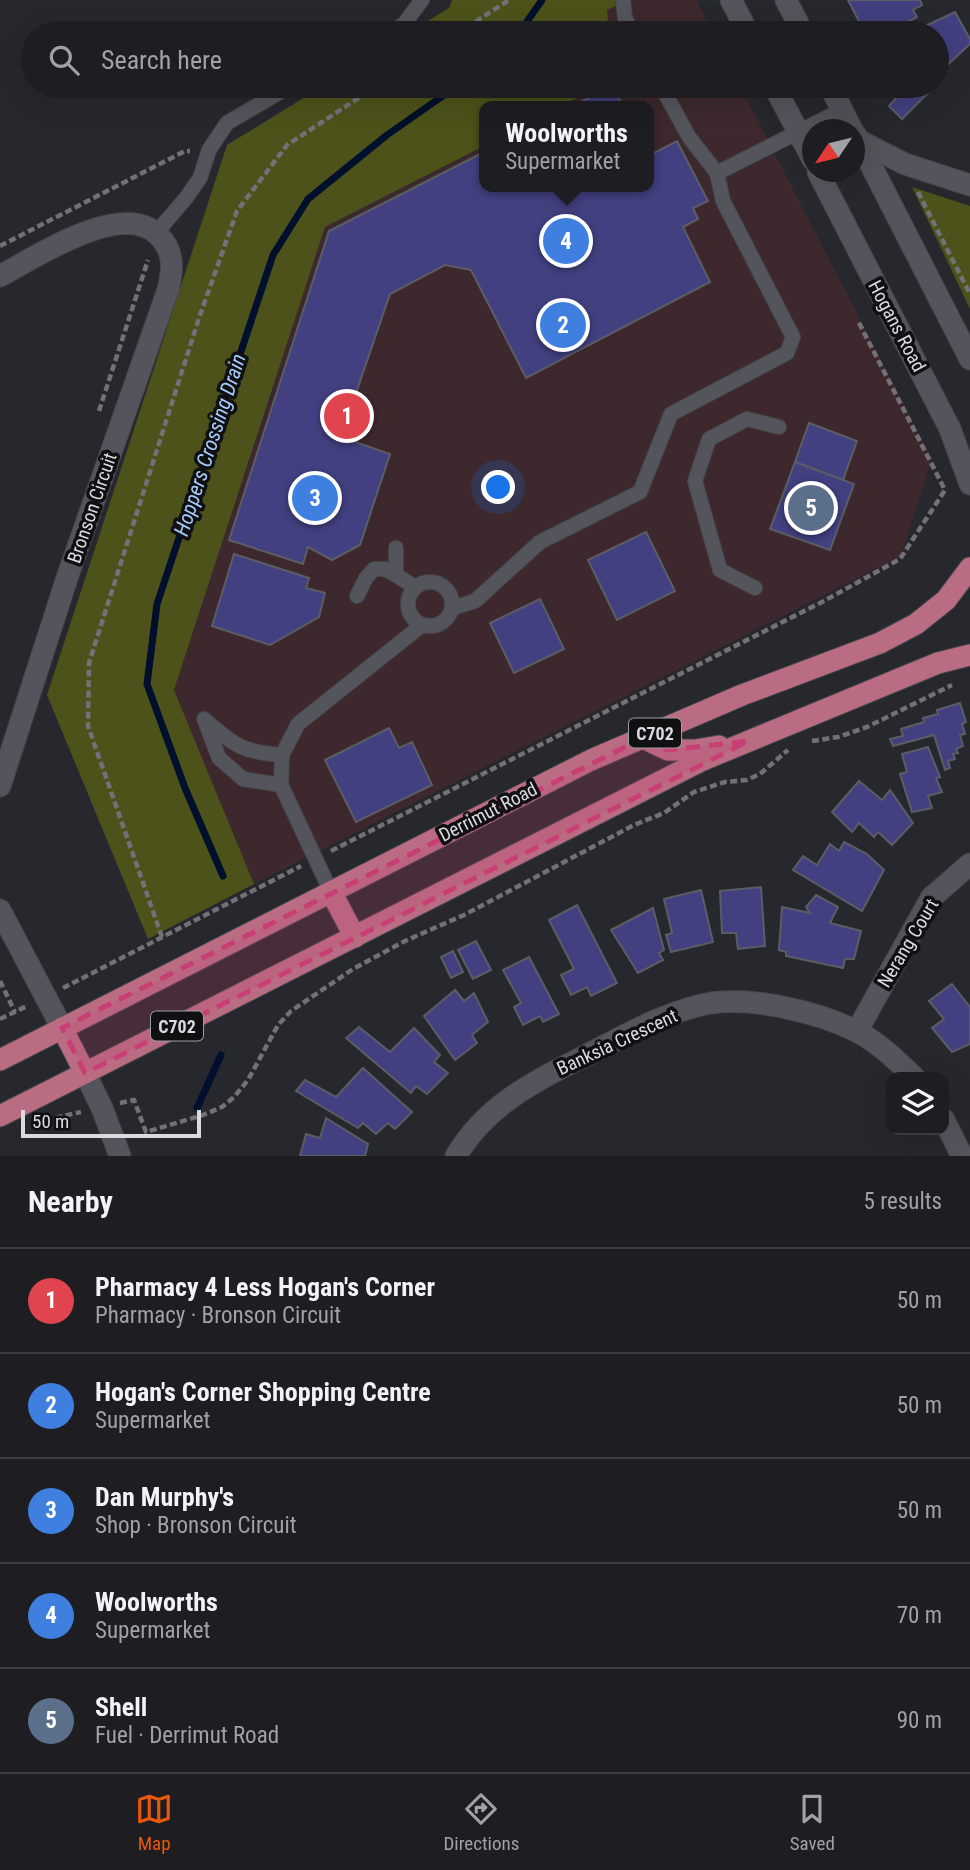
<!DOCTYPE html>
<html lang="en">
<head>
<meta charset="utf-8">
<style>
	:root { --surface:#1d1d22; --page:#2a2a2f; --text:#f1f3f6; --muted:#a0a2a5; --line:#3b3b40; --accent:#ea580c }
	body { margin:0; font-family:"Roboto Condensed",sans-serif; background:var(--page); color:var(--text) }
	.controls { position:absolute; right:21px; bottom:21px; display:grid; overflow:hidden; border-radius:14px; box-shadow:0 7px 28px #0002 }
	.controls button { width:63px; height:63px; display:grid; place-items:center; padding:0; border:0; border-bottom:2px solid var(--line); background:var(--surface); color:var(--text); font:35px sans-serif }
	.compass { position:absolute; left:802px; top:119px; width:63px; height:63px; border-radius:50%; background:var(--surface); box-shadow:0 7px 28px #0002; rotate:235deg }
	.scale { position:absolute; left:21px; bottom:18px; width:180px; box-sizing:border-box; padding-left:7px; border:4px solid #dadbdf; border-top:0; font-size:19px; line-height:24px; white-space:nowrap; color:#dadbdf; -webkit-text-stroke:5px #101013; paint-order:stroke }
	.you { position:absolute; left:499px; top:488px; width:24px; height:24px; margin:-18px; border:5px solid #fff; border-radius:50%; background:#1a73e8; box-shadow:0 0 0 10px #1a73e833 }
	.badge { display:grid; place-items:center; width:46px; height:46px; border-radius:50%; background:var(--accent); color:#fff; font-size:23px; font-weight:700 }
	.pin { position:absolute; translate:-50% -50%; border:4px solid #fff; box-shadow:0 2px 7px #0006 }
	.popup { position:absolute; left:479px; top:101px; width:175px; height:91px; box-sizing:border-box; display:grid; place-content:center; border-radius:14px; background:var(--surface); filter:drop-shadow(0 2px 5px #0005); font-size:23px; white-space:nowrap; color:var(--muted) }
	.popup b { font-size:26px; color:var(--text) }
	.popup::after { content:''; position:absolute; left:50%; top:100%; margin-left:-14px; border:14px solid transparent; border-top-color:var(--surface) }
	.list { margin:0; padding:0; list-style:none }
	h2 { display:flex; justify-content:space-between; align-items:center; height:91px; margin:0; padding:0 28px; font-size:30px }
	h2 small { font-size:23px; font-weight:400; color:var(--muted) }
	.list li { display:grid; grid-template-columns:46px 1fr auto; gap:21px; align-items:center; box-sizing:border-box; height:105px; padding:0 28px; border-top:2px solid var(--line) }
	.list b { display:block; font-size:26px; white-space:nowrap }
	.list p { margin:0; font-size:23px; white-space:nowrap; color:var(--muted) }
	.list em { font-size:23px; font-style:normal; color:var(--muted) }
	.icon { flex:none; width:38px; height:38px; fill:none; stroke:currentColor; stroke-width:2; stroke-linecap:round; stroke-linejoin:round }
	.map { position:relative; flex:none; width:970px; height:1156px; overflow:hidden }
	.search { position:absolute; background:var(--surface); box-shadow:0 7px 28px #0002; left:21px; right:21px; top:21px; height:77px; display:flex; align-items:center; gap:18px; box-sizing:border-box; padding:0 24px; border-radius:38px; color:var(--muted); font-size:26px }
	.sheet { height:616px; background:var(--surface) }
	nav { display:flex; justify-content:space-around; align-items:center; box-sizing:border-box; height:98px; border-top:2px solid var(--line); background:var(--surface); font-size:19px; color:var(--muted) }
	nav a { display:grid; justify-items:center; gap:4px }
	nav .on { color:var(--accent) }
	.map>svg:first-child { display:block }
</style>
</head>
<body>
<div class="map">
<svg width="970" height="1156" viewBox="0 0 970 1156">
	<rect width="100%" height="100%" fill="#27272e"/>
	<g fill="#3d292d">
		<polygon points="627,0 696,0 713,33 609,33 607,10"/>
		<polygon points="601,86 740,86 932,459 901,556 254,884 174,690 325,227 484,146 484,187 648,187 648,106 561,106"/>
	</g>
	<g fill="#4d521a">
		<polygon points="452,0 627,0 607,10 609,33 408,33 449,8"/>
		<polygon points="323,86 601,86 561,106 484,106 484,146 325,227 174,690 254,884 148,939 47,695 227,145"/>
		<polygon points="912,187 970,206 970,309"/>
	</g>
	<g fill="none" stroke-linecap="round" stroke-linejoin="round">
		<g stroke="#000f2b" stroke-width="7">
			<polyline points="519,33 542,0"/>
			<polyline points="223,876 185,788 147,684 157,604 273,255 308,199 387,135 457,86"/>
			<polyline points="197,1108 221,1055"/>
		</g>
	</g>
	<g fill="#424080" stroke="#5c5d64" stroke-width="2">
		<polygon points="848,0 920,0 922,5 913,10 917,17 886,33 865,33"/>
		<polygon points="955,12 970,39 970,44 937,75 937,33 910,33"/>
		<polygon points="612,86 623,106 573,106"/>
		<polygon points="907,86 928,86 931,90 902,119 889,106"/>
		<polygon points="677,141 708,201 693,208 698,219 683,227 710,282 526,378 471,270 445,265 390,294 341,437 390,454 360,545 332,560 308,547 303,564 229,540 329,231 484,152 484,187 648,187 648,156"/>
		<polygon points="809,423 857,441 843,480 795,462"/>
		<polygon points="795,462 854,484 830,550 770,529"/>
		<polygon points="646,532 675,591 617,620 588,560"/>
		<polygon points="234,554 309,578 306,588 325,593 319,617 270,645 212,626"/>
		<polygon points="540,599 564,649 514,673 490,623"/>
		<polygon points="960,703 966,722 962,724 965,734 960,735 963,746 956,749 958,753 953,754 955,759 948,761 950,768 945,770 934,735 893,746 890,739 903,736 901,729 924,722 923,718 938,714 937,710"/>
		<polygon points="389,728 399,748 412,742 432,785 356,822 325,760"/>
		<polygon points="928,747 940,777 936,778 942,792 928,796 932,808 912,812 900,774 907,772 902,754"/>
		<polygon points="859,781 882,800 890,790 913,823 892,845 878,832 874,837 859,823 852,832 832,812"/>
		<polygon points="844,842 867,854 884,870 862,911 793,870 803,856 817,865 830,844 839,851"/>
		<polygon points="761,887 765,946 738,949 736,933 722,933 720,891"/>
		<polygon points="701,890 713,942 671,952 666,935 672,933 664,899"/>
		<polygon points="816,895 838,907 830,923 861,931 854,959 845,959 843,968 786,956 786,952 779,950 782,907 810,913 806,907"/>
		<polygon points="577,905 617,983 591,996 587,987 571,995 561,975 574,969 549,920"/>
		<polygon points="653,908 664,950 659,953 663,960 638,973 611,930"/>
		<polygon points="476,941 491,970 473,979 458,950"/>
		<polygon points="453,951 463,972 451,978 441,957"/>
		<polygon points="529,957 559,1014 543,1022 540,1016 523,1025 514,1007 521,1003 503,970"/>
		<polygon points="952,984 970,1007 970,1044 952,1052 932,1028 944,1019 929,1001"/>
		<polygon points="455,990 464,1001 474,993 488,1022 472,1035 477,1043 455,1060 424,1016"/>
		<polygon points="359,1027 390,1052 414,1028 440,1055 434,1062 448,1073 427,1094 416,1086 411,1093 346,1038"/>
		<polygon points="363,1068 412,1112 395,1129 388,1123 376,1134 363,1123 358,1128 296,1091 305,1080 336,1097"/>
		<polygon points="326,1118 368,1144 365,1156 300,1156 306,1134 320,1138"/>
	</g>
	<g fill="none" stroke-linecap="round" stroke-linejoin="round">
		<defs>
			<g id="service">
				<polyline points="623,0 625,18 633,33"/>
				<polyline points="390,33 404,24 422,0"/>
				<polyline points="661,86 689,137 717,173"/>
				<polyline points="156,233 186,198 200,178 209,150 227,123 290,86"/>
				<polyline points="396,548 396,575 415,587"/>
				<circle cx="430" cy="604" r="22"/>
				<polyline points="755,588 720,570 695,481 709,439 747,419 779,427"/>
				<polyline points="357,596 366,578 374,569 385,569 396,575"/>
				<polyline points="453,608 475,601 540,542 640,492 671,414 787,353 793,337 723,201 717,173 842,110"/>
				<polyline points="204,719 219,758 243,779 281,785"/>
				<path d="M205,720C235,746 242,752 282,755"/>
				<polyline points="331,892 281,785 282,755 298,724 422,625"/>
			</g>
			<g id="minor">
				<polyline points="858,140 905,164 970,185"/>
				<path d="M0,276C36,257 124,198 159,236C165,242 170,251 171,260C173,268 170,278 169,287L67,578L0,786"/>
				<polyline points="0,910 62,1028"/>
				<polyline points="857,1031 931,898 970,864"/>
				<polyline points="944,1120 962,1156"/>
				<path d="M456,1156C484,1108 532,1082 579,1059C621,1038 665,1011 711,1003C754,997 818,1012 856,1031C878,1042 897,1061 914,1077"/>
			</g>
			<g id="tertiary">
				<polyline points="731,0 748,33"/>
				<polyline points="786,0 803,33"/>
				<polyline points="774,86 813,160"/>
				<polyline points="830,86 852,130"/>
				<polyline points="855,134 970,359"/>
				<polyline points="818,172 950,429 970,484"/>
				<polyline points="85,1073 102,1108 120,1156"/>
			</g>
			<g id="trunk">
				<polyline points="643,738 668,750 695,750 719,746"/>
				<polyline points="331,892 355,937"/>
				<polyline points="62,1028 85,1073"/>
				<polyline points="0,1060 591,760 742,695 880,643 916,624 946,600 970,568"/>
				<polyline points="0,1116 703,760 904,677 938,663 970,655"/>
			</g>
		</defs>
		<use href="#service" stroke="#45454a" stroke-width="16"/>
		<use href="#minor" stroke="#45454a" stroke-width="23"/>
		<use href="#tertiary" stroke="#45454a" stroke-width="23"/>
		<use href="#trunk" stroke="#45454a" stroke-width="23"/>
		<g stroke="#717177" stroke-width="4.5" stroke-dasharray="7 3.5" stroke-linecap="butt">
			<polyline points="458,33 509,0"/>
			<polyline points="918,192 970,294"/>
			<polyline points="0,246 185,151 190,151"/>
			<polyline points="99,411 148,260"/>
			<polyline points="812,741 838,737 867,727 952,685"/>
			<polyline points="331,851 822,602 900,559 945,490 858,321"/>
			<polyline points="162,937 88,726 89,663 199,318 237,211 287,145 377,86"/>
			<polyline points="0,981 15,1012"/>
			<polyline points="63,988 301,866"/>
			<polyline points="0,1019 27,1006"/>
			<polyline points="120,1103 134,1100 146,1132 203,1115 222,1107 234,1097 248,1080 278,1025 291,1011 353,969 405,941 464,915 634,825 664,813 694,792 725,782 747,780 760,774 788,750"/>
			<polyline points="45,1120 81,1112"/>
		</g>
		<use href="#service" stroke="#54555c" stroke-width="14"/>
		<use href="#minor" stroke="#54555c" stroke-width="21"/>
		<use href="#tertiary" stroke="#54555c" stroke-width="21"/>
		<use href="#trunk" stroke="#ba6d82" stroke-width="21"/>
	</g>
	<path fill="#c73f75" fill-opacity="0.2" stroke="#c73f75" stroke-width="5" stroke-dasharray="14 9" stroke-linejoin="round" d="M643,738L668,750L749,741L85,1073L62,1028Z"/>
	<g text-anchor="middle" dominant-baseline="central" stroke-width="7" stroke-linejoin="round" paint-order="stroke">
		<g fill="#101013" stroke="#9d9ea2" stroke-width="2">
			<rect x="629" y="718.5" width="52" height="29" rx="5"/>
			<rect x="151" y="1011.5" width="52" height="29" rx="5"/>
		</g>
		<g font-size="18" font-weight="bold" fill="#dadbdf">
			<text x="655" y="733">C702</text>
			<text x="177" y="1026">C702</text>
		</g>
		<g font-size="19" fill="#dadbdf" stroke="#101013">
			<text transform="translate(897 326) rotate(62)">Hogans Road</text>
			<text transform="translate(92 508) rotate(-71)">Bronson Circuit</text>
			<text transform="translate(488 812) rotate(-27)">Derrimut Road</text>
			<text transform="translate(908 943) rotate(-59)">Nerang Court</text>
			<text transform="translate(617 1042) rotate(-25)">Banksia Crescent</text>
		</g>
		<g font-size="21" font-style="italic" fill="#a6ccfd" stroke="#101013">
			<text transform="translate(210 445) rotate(-72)">Hoppers Crossing Drain</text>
		</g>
	</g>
</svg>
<div class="controls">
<button><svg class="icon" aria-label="layers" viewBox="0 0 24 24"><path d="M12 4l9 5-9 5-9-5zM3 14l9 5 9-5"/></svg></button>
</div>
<svg class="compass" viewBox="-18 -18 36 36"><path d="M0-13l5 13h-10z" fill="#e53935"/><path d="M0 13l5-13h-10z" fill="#a0a2a5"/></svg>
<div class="scale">50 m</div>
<div class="you"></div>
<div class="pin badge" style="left:347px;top:416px;background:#e0444e">1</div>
<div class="pin badge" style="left:563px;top:325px;background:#3f7fe0">2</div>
<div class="pin badge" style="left:315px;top:498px;background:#3f7fe0">3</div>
<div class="pin badge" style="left:566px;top:241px;background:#3f7fe0">4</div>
<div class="popup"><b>Woolworths</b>Supermarket</div>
<div class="pin badge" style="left:811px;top:508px;background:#5c6f8a">5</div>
<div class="search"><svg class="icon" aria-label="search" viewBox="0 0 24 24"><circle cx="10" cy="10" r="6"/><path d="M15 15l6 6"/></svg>Search here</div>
</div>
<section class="sheet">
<h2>Nearby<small>5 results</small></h2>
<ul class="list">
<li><span class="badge" style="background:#e0444e">1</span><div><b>Pharmacy 4 Less Hogan's Corner</b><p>Pharmacy · Bronson Circuit</p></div><em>50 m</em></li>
<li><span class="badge" style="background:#3f7fe0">2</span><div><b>Hogan's Corner Shopping Centre</b><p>Supermarket</p></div><em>50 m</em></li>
<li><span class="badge" style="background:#3f7fe0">3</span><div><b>Dan Murphy's</b><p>Shop · Bronson Circuit</p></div><em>50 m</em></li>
<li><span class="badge" style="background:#3f7fe0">4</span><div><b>Woolworths</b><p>Supermarket</p></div><em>70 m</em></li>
<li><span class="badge" style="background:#5c6f8a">5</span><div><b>Shell</b><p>Fuel · Derrimut Road</p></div><em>90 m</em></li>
</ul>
</section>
<nav>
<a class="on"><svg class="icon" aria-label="map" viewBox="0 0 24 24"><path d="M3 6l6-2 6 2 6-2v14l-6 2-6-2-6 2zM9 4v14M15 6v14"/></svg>Map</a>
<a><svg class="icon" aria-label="directions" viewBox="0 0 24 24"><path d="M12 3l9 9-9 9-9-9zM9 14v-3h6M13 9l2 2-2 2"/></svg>Directions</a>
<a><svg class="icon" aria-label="saved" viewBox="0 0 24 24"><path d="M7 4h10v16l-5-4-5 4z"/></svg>Saved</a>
</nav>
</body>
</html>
